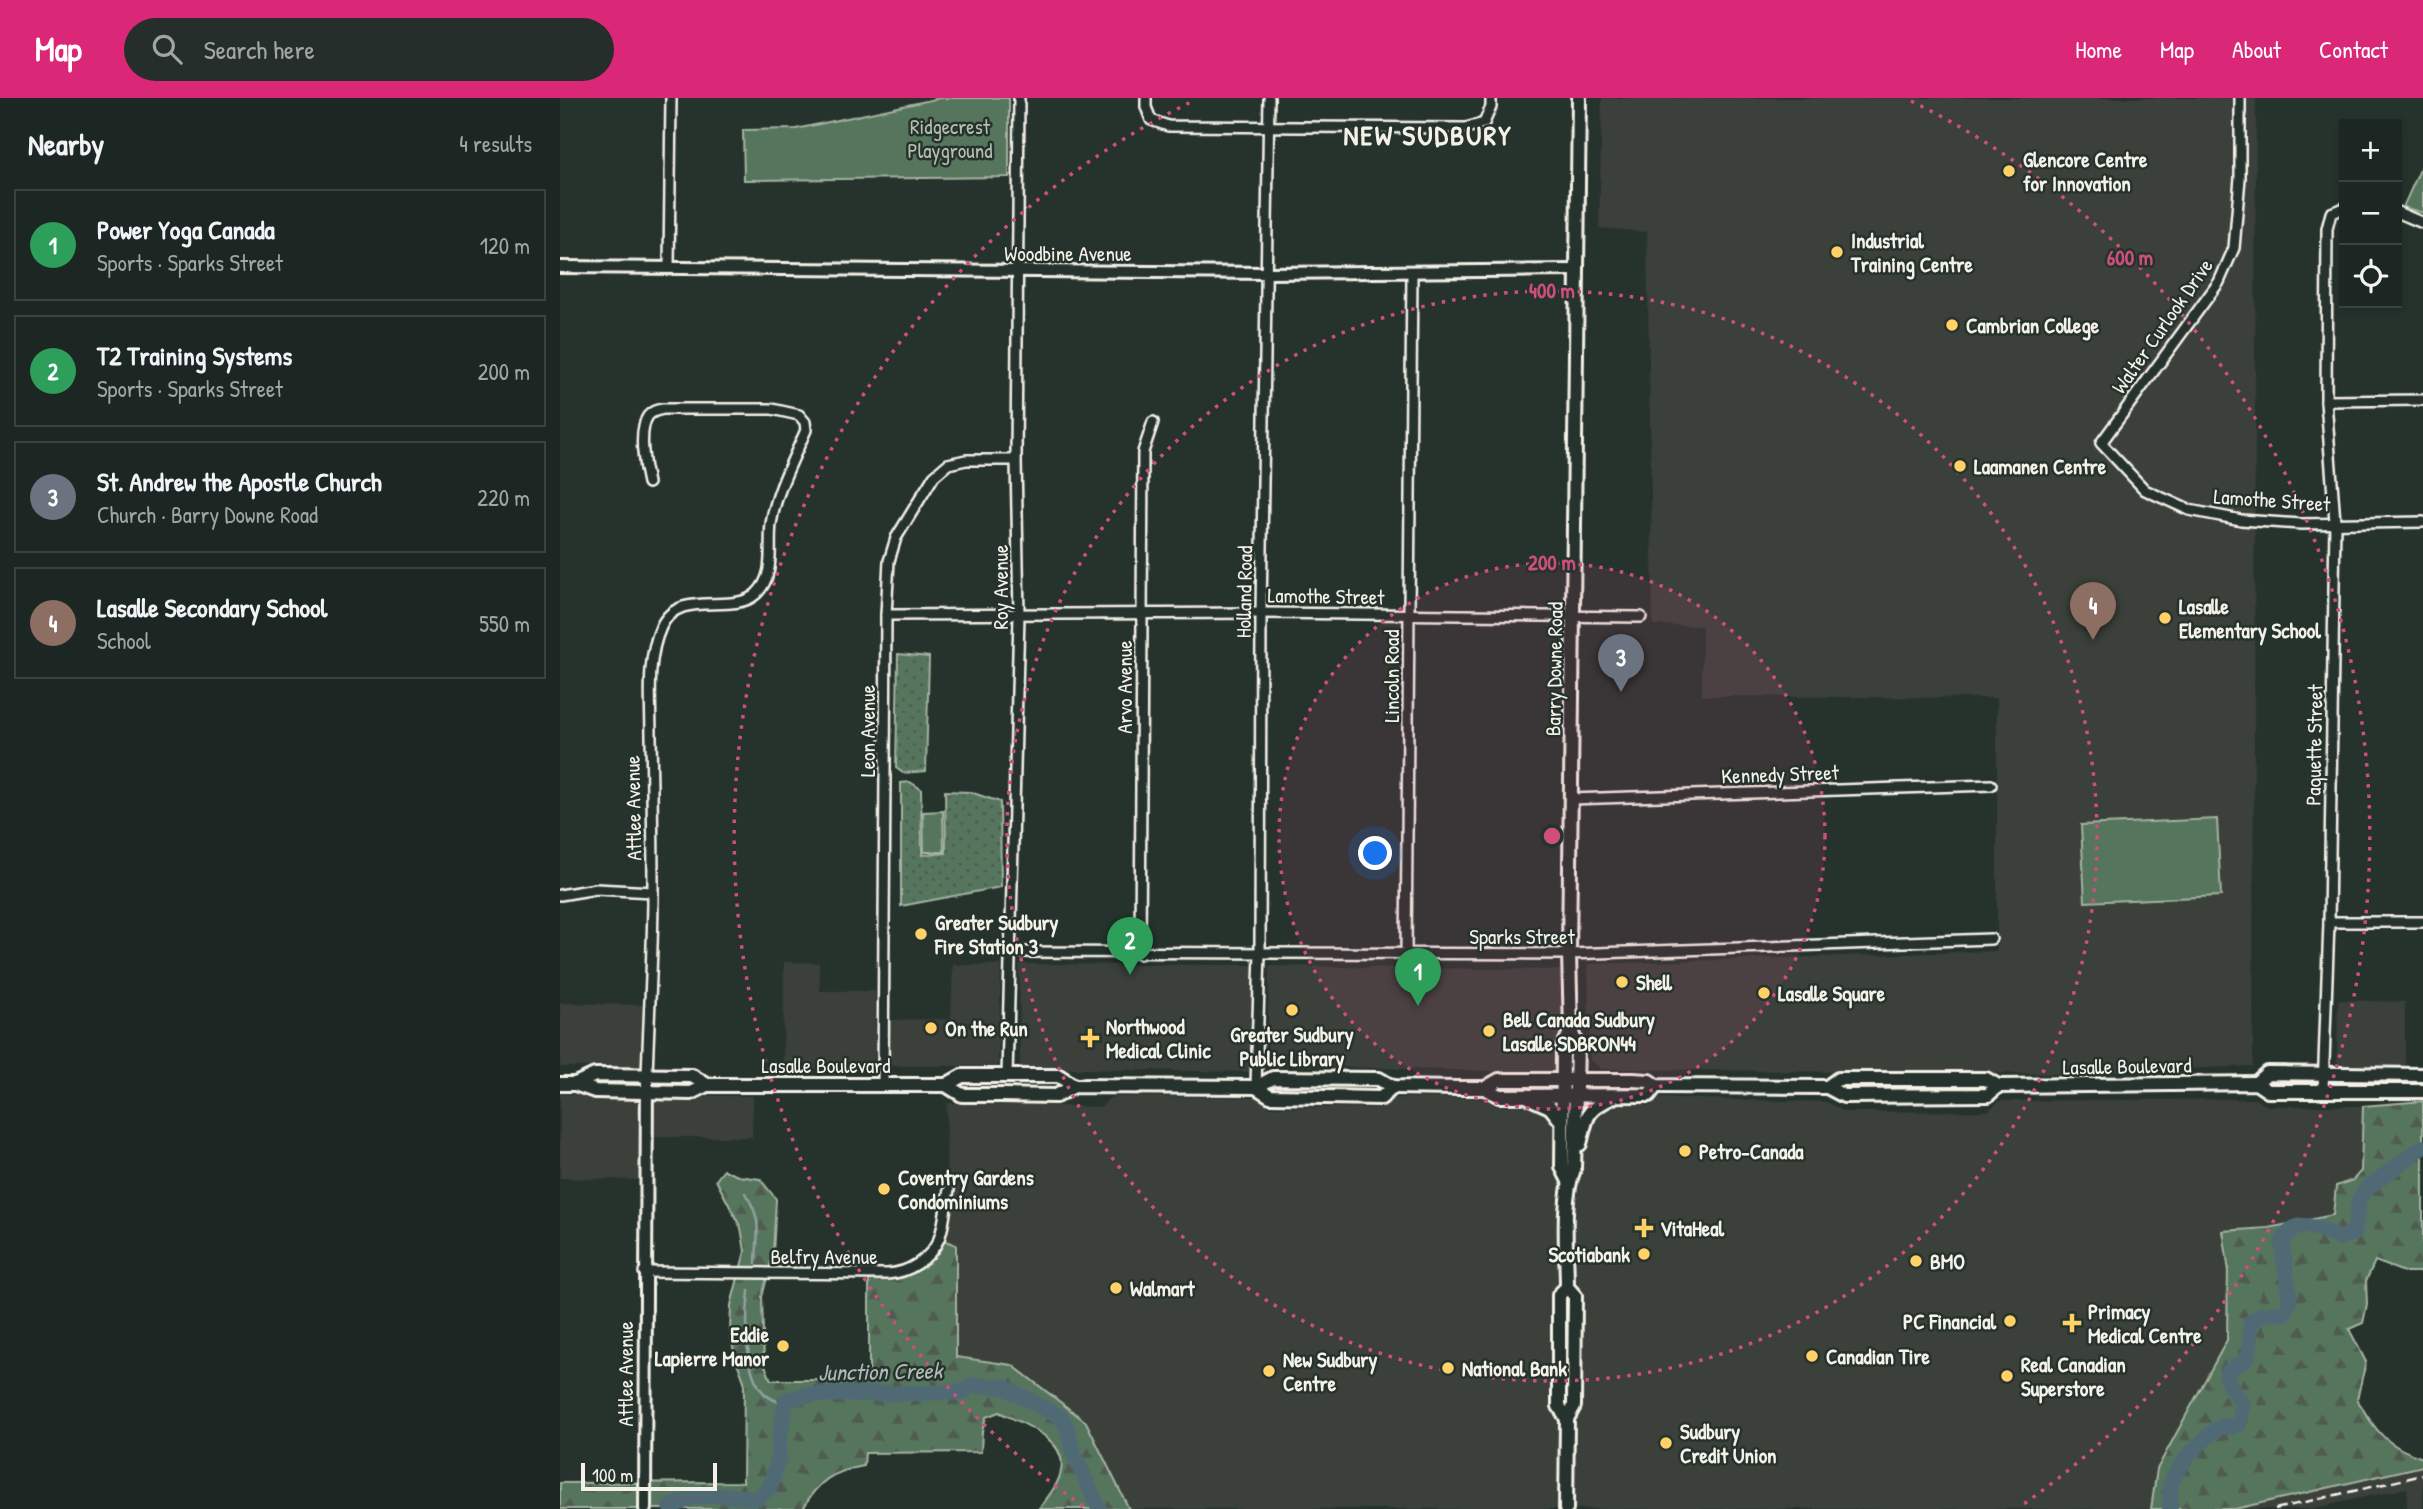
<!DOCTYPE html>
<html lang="en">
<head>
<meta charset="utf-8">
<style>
	:root { --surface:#1c2622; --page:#252e2a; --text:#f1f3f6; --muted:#a0a5a5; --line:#3a4340; --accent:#db2777 }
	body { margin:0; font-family:"Patrick Hand",sans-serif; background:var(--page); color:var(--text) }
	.controls { position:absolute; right:21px; top:21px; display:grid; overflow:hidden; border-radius:0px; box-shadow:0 4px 10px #0003 }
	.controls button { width:63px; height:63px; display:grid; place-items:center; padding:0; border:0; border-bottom:2px solid var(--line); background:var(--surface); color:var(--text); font:35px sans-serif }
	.scale { position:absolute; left:21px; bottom:18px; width:136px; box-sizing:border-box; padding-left:7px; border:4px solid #f4f1e8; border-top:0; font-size:19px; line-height:24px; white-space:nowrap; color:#f4f1e8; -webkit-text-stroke:5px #26332d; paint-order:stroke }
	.you { position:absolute; left:816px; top:756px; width:24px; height:24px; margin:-18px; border:5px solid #fff; border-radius:50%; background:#1a73e8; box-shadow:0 0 0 10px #1a73e833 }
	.badge { display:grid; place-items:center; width:46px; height:46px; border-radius:50%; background:var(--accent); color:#fff; font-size:23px; font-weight:700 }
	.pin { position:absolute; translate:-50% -58px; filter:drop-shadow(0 2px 4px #0008) }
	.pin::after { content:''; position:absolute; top:37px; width:24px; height:21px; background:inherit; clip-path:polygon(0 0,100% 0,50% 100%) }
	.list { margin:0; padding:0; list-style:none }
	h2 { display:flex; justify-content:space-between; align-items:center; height:91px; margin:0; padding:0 28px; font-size:30px }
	h2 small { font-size:23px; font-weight:400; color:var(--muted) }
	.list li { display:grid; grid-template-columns:46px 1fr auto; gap:21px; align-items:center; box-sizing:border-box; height:112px; margin:0 14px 14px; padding:0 14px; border:2px solid var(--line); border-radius:0px }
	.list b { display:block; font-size:26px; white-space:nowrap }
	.list p { margin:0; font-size:23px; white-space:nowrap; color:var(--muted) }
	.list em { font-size:23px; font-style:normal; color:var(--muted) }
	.icon { flex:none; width:38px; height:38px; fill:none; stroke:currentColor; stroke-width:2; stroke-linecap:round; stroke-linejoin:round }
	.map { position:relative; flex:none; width:1863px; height:1411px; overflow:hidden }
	header { display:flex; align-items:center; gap:42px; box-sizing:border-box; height:98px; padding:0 35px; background:var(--accent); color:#fff }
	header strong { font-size:33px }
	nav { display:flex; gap:38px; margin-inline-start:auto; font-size:24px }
	.search { width:490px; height:63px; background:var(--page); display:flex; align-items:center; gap:18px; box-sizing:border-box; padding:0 24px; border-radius:38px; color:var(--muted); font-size:26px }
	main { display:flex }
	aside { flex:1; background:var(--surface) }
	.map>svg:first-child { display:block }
</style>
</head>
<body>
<header>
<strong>Map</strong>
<div class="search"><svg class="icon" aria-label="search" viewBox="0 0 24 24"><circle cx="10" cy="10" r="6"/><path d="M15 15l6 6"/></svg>Search here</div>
<nav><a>Home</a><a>Map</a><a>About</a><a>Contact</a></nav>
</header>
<main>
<aside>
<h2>Nearby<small>4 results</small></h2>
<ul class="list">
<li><span class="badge" style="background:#2e9e5b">1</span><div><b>Power Yoga Canada</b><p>Sports · Sparks Street</p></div><em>120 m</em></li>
<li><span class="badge" style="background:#2e9e5b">2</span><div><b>T2 Training Systems</b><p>Sports · Sparks Street</p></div><em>200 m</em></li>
<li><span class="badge" style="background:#6b7280">3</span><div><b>St. Andrew the Apostle Church</b><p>Church · Barry Downe Road</p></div><em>220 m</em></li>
<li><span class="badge" style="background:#8d6e63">4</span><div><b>Lasalle Secondary School</b><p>School</p></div><em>550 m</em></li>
</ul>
</aside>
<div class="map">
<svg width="1863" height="1411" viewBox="0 0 1863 1411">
	<defs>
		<pattern id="grass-dots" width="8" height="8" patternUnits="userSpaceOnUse" patternTransform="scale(1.75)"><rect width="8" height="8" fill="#56755d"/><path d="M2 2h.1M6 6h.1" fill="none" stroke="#4f5c50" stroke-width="1.8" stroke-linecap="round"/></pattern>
		<pattern id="forest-firs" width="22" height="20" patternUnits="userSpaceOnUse" patternTransform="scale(1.75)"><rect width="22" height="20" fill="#56755d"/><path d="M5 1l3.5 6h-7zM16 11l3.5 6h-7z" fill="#4f5c50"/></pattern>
	</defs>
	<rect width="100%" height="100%" fill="#26332d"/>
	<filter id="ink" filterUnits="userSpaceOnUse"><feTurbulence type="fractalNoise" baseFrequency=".0143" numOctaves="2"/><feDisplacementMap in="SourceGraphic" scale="14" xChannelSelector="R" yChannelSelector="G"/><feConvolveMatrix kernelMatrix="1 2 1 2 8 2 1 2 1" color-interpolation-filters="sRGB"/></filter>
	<g filter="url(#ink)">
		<g fill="#3a403a">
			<polygon points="1042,0 1696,0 1693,968 1503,976 1307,974 1042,971 1030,963 1028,866 1437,853 1437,600 1142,598 1142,528 1093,527 1087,134 1039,130"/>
			<polygon points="224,864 259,865 260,893 315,893 315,971 223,971"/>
			<polygon points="459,866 693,867 693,968 690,974 460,970"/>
			<polygon points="393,867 441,867 438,968 329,968 329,922 391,921"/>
			<polygon points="709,868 1004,872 999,975 707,967"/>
			<polygon points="1778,902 1845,904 1845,968 1777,967"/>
			<polygon points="0,905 83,907 82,969 0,969"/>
			<polygon points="0,996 193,998 192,1039 81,1039 80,1082 0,1080"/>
			<polygon points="551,999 696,999 710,1009 821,1010 833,1000 923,1000 937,1008 962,1008 983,1015 989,1019 1001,1039 1000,1079 1030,1021 1058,1007 1090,1007 1097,1000 1267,1004 1284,1014 1428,1013 1439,1003 1695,1001 1708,1008 1803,1008 1801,1073 1793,1082 1773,1117 1708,1130 1663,1133 1668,1167 1667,1242 1597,1371 1591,1411 569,1411 526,1324 452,1267 396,1259 396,1147 380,1141 386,1105 387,1005 541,1009"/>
			<polygon points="1863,1368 1863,1411 1847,1411 1847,1390 1750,1411 1675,1411"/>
		</g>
		<g fill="url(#grass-dots)" stroke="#a5b3a2" stroke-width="2">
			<polygon points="338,556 369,559 366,673 343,675 336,670"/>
			<polygon points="350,684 361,691 362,757 386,755 385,693 410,694 440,704 441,789 341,808 341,685"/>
		</g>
		<g fill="url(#forest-firs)" stroke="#a5b3a2" stroke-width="2">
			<path d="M1863,1003V1174H1844L1815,1163L1806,1183L1807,1206L1803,1225L1789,1231L1806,1264L1797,1301C1815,1333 1827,1349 1863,1360V1368L1675,1411H1591L1597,1371L1667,1242L1668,1167L1663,1133L1708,1130L1773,1117L1776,1088L1793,1082L1801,1073L1803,1008Z"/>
			<path d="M164,1072L178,1078L200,1081L216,1101L213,1156L202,1199L204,1265L211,1282H309V1177L347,1174L380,1141L396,1147V1259L452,1267L526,1324L569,1411H479C487,1400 499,1386 501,1373C508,1340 462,1326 439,1314L426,1319L422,1333L421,1354L305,1355L304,1368C274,1373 257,1383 243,1411H0V1385L183,1384L184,1283L175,1259L170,1234L171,1207L185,1153L181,1130L156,1082Z"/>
		</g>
		<g fill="#56755d" stroke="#a5b3a2" stroke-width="2">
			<polygon points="380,0 449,0 449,79 184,82 183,32 236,31"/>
			<polygon points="1863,65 1863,115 1843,109"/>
			<polygon points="383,713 384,754 364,754 363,714"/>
			<polygon points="1657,721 1661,798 1525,804 1521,727"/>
		</g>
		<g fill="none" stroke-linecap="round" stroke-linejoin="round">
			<g stroke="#91a1a2" stroke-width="2.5">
				<path d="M185,1095C203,1122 197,1134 196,1165"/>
				<path d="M189,1193C186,1220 183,1276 205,1296C210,1301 219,1304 225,1307"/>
			</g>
			<g stroke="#4f6b74" stroke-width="16">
				<polyline points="110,1409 134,1399 154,1397 198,1400 210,1389 218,1361 219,1342 226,1302 245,1297 403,1294 412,1287 444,1289 501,1319 507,1330 513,1354 539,1411"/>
				<path d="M1610,1411C1610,1402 1609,1392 1612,1383C1620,1362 1643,1342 1661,1328L1672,1329L1679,1326L1683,1307C1677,1295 1656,1279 1674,1269C1680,1265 1684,1265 1687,1259C1692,1249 1689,1235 1691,1224L1703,1216L1725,1215L1730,1203L1722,1145C1735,1116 1758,1131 1779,1140L1794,1135L1799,1101L1807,1090L1863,1049"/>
			</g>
			<defs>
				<g id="minor">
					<polyline points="586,0 586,9 591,22 608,28 906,30 924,25 931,9 931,0"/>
					<polyline points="1680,0 1680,80 1674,150 1659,184 1541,345 1585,392 1629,412 1681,422 1741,426 1863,424"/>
					<polyline points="1837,114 1863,125"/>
					<polyline points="109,170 111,0"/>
					<polyline points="1766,303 1863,302"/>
					<polyline points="326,517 701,515 1081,519"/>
					<polyline points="1011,701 1431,687"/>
					<polyline points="0,797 36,791 93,794"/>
					<polyline points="1769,824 1863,824"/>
					<polyline points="452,854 1009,856 1431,841"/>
					<polyline points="580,856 583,354 593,324"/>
					<polyline points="846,856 852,174"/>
					<path d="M87,978C89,916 93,854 93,793C93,741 92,690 91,639C91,603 86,562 101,529C119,489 172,518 196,496C216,477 208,451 211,426C216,393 233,362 246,332L245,324L239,317L212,311H103C97,312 92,313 88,318C78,332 84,369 88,385"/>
					<polyline points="447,978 459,517 456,362 459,0"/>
					<polyline points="323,986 326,517 329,463 336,440 374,378 388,366 406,362 456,362"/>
					<polyline points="696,989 700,854 701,515 709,0"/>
					<polyline points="1763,993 1769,824 1775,424 1766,303 1767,131 1771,115 1784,110"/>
					<path d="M84,1174L327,1176C349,1175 370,1161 379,1141C385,1126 385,1108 389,1092"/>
				</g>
				<g id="tertiary">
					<polyline points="0,169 708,175 1015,172"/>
					<polyline points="85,1411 87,978"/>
				</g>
				<g id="secondary">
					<polyline points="1696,985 1707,975 1863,977"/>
					<polyline points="0,986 15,986 35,993 131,995 147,987 386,987 402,978 499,978 514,988"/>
					<polyline points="15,986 35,977 132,978 147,987"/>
					<polyline points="386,987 402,997 441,997 496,998 514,988 696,989 713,980 819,981 833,989 897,990 925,990 939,982 1073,982 1089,983 1096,988 1267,989 1284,998 1428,997 1438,988"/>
					<polyline points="696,989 710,998 821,1000 833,989"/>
					<polyline points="1267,989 1278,981 1426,981 1438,988 1696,985 1708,993 1863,993"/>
					<polyline points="925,990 939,998 1089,997 1096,988"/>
					<polyline points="970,1000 990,1009 1002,1024"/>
					<path d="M1020,1046C1027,1018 1025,1012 1053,999"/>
					<polyline points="1009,1083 1002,1069 1003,950 1011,932"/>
					<polyline points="1007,1321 999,1308 999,1197 1007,1189"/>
					<path d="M1006,1411L1007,1321L1014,1308L1015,1198L1007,1189C1007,1154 1001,1103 1014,1071L1017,949L1011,932L1009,856L1019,0"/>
				</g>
			</defs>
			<use href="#minor" stroke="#f4f1e8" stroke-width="14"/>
			<use href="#tertiary" stroke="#f4f1e8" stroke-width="16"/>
			<use href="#secondary" stroke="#f4f1e8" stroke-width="18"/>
			<use href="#minor" stroke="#26332d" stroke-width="9"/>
			<use href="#tertiary" stroke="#26332d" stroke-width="10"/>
			<use href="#secondary" stroke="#26332d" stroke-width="12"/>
			<polyline stroke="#f4f1e8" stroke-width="2.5" stroke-dasharray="10 5" stroke-linecap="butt" points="1715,1411 1863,1377"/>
		</g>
	</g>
	<circle cx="992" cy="738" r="273" fill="#ce4e7e" fill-opacity=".12"/>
	<g fill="none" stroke="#ce4e7e" stroke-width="3.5" stroke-dasharray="3.5 7">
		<circle cx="992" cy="738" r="273"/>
		<circle cx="992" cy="738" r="545"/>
		<path d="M523 1408A818 818 0 0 1 633 3M1351 3A818 818 0 0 1 1461 1408"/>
	</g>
	<g fill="#ffd166" stroke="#26332d" stroke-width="2.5">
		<circle cx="1449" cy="73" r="7"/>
		<circle cx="1277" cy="154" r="7"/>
		<circle cx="1392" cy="227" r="7"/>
		<circle cx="1400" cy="368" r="7"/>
		<circle cx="1605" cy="520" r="7"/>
		<circle cx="361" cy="836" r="7"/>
		<circle cx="1062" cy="884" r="7"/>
		<circle cx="1204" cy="895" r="7"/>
		<circle cx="732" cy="912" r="7"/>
		<circle cx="371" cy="930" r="7"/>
		<circle cx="929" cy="933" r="7"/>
		<path d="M526.5 929.5h7v7h7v7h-7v7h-7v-7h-7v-7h7z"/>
		<circle cx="1125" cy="1053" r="7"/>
		<circle cx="324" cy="1091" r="7"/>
		<path d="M1080.5 1119.5h7v7h7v7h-7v7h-7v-7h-7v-7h7z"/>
		<circle cx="1084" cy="1156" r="7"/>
		<circle cx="1356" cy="1163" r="7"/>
		<circle cx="556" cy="1190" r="7"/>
		<circle cx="1450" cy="1223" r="7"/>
		<path d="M1508.5 1214.5h7v7h7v7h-7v7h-7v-7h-7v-7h7z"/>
		<circle cx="223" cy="1248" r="7"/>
		<circle cx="1252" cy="1258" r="7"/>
		<circle cx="888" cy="1270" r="7"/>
		<circle cx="709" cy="1273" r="7"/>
		<circle cx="1447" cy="1278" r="7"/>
		<circle cx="1106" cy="1345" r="7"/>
	</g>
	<g text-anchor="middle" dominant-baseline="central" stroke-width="5" stroke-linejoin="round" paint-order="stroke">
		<g font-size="21" fill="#b5bfb0" stroke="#26332d">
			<text x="390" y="28">Ridgecrest<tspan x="390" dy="24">Playground</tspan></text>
		</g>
		<g font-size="21" font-weight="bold" fill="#f4f1e8" stroke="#26332d" text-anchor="start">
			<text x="1463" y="61">Glencore Centre<tspan x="1463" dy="24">for Innovation</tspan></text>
			<text x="1291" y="142">Industrial<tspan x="1291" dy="24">Training Centre</tspan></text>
			<text x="1406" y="227">Cambrian College</text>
			<text x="1414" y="368">Laamanen Centre</text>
			<text x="1619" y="508">Lasalle<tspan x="1619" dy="24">Elementary School</tspan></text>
			<text x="375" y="824">Greater Sudbury<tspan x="375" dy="24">Fire Station 3</tspan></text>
			<text x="1076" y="884">Shell</text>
			<text x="1218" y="895">Lasalle Square</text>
			<text x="943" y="921">Bell Canada Sudbury<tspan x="943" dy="24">Lasalle SDBRON44</tspan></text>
			<text x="546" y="928">Northwood<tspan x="546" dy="24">Medical Clinic</tspan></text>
			<text x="385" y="930">On the Run</text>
			<text x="732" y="936" text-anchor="middle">Greater Sudbury<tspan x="732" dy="24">Public Library</tspan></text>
			<text x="1139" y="1053">Petro-Canada</text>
			<text x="338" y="1079">Coventry Gardens<tspan x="338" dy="24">Condominiums</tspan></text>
			<text x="1100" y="1130">VitaHeal</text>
			<text x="1070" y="1156" text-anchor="end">Scotiabank</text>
			<text x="1370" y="1163">BMO</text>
			<text x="570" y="1190">Walmart</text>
			<text x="1528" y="1213">Primacy<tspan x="1528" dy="24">Medical Centre</tspan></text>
			<text x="1436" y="1223" text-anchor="end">PC Financial</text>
			<text x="209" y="1236" text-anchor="end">Eddie<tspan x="209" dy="24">Lapierre Manor</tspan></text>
			<text x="1266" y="1258">Canadian Tire</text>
			<text x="723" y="1261">New Sudbury<tspan x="723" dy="24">Centre</tspan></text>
			<text x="1461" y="1266">Real Canadian<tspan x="1461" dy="24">Superstore</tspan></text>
			<text x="902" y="1270">National Bank</text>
			<text x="1120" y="1333">Sudbury<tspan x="1120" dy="24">Credit Union</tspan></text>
		</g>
		<g font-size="21" fill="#f4f1e8" stroke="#26332d">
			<text x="508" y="155">Woodbine Avenue</text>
			<text transform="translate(1602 228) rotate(-55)">Walter Curlook Drive</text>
			<text transform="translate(1712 402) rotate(4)">Lamothe Street</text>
			<text transform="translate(440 489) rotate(-90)">Roy Avenue</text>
			<text transform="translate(684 494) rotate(-89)">Holland Road</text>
			<text transform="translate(766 498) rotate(1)">Lamothe Street</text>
			<text transform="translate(994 571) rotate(-89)">Barry Downe Road</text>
			<text transform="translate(831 578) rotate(-90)">Lincoln Road</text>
			<text transform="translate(564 589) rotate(-90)">Arvo Avenue</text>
			<text transform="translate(307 633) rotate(-90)">Leon Avenue</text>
			<text transform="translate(1754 647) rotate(-89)">Paquette Street</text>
			<text transform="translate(1220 676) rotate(-2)">Kennedy Street</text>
			<text transform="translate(73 710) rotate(-91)">Attlee Avenue</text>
			<text x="962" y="838">Sparks Street</text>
			<text x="266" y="967">Lasalle Boulevard</text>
			<text transform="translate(1567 968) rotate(-1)">Lasalle Boulevard</text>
			<text x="264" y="1158">Belfry Avenue</text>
			<text transform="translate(65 1276) rotate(-90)">Attlee Avenue</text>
		</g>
		<g font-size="23" font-style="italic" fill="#b2bbba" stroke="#26332d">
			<text transform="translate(320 1273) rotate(-1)">Junction Creek</text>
		</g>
		<g font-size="28" font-weight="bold" letter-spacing="2" fill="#f4f1e8" stroke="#26332d">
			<text x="868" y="37">NEW SUDBURY</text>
		</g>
	</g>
	<circle cx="992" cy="738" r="10" fill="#ce4e7e" stroke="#26332d" stroke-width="3.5"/>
	<g font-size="21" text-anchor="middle" font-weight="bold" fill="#ce4e7e" stroke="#26332d" stroke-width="5" stroke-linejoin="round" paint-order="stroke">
		<text x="1570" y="167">600 m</text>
		<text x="992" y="200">400 m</text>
		<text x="992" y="472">200 m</text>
	</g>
</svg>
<div class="controls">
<button>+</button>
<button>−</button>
<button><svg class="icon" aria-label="locate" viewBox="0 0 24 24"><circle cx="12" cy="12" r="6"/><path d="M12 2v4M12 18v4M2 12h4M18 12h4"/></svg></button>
</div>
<div class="scale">100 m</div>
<div class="you"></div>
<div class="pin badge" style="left:858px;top:908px;background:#2e9e5b">1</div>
<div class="pin badge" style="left:570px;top:877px;background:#2e9e5b">2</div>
<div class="pin badge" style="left:1061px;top:594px;background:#6b7280">3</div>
<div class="pin badge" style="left:1533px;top:542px;background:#8d6e63">4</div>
</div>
</main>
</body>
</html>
